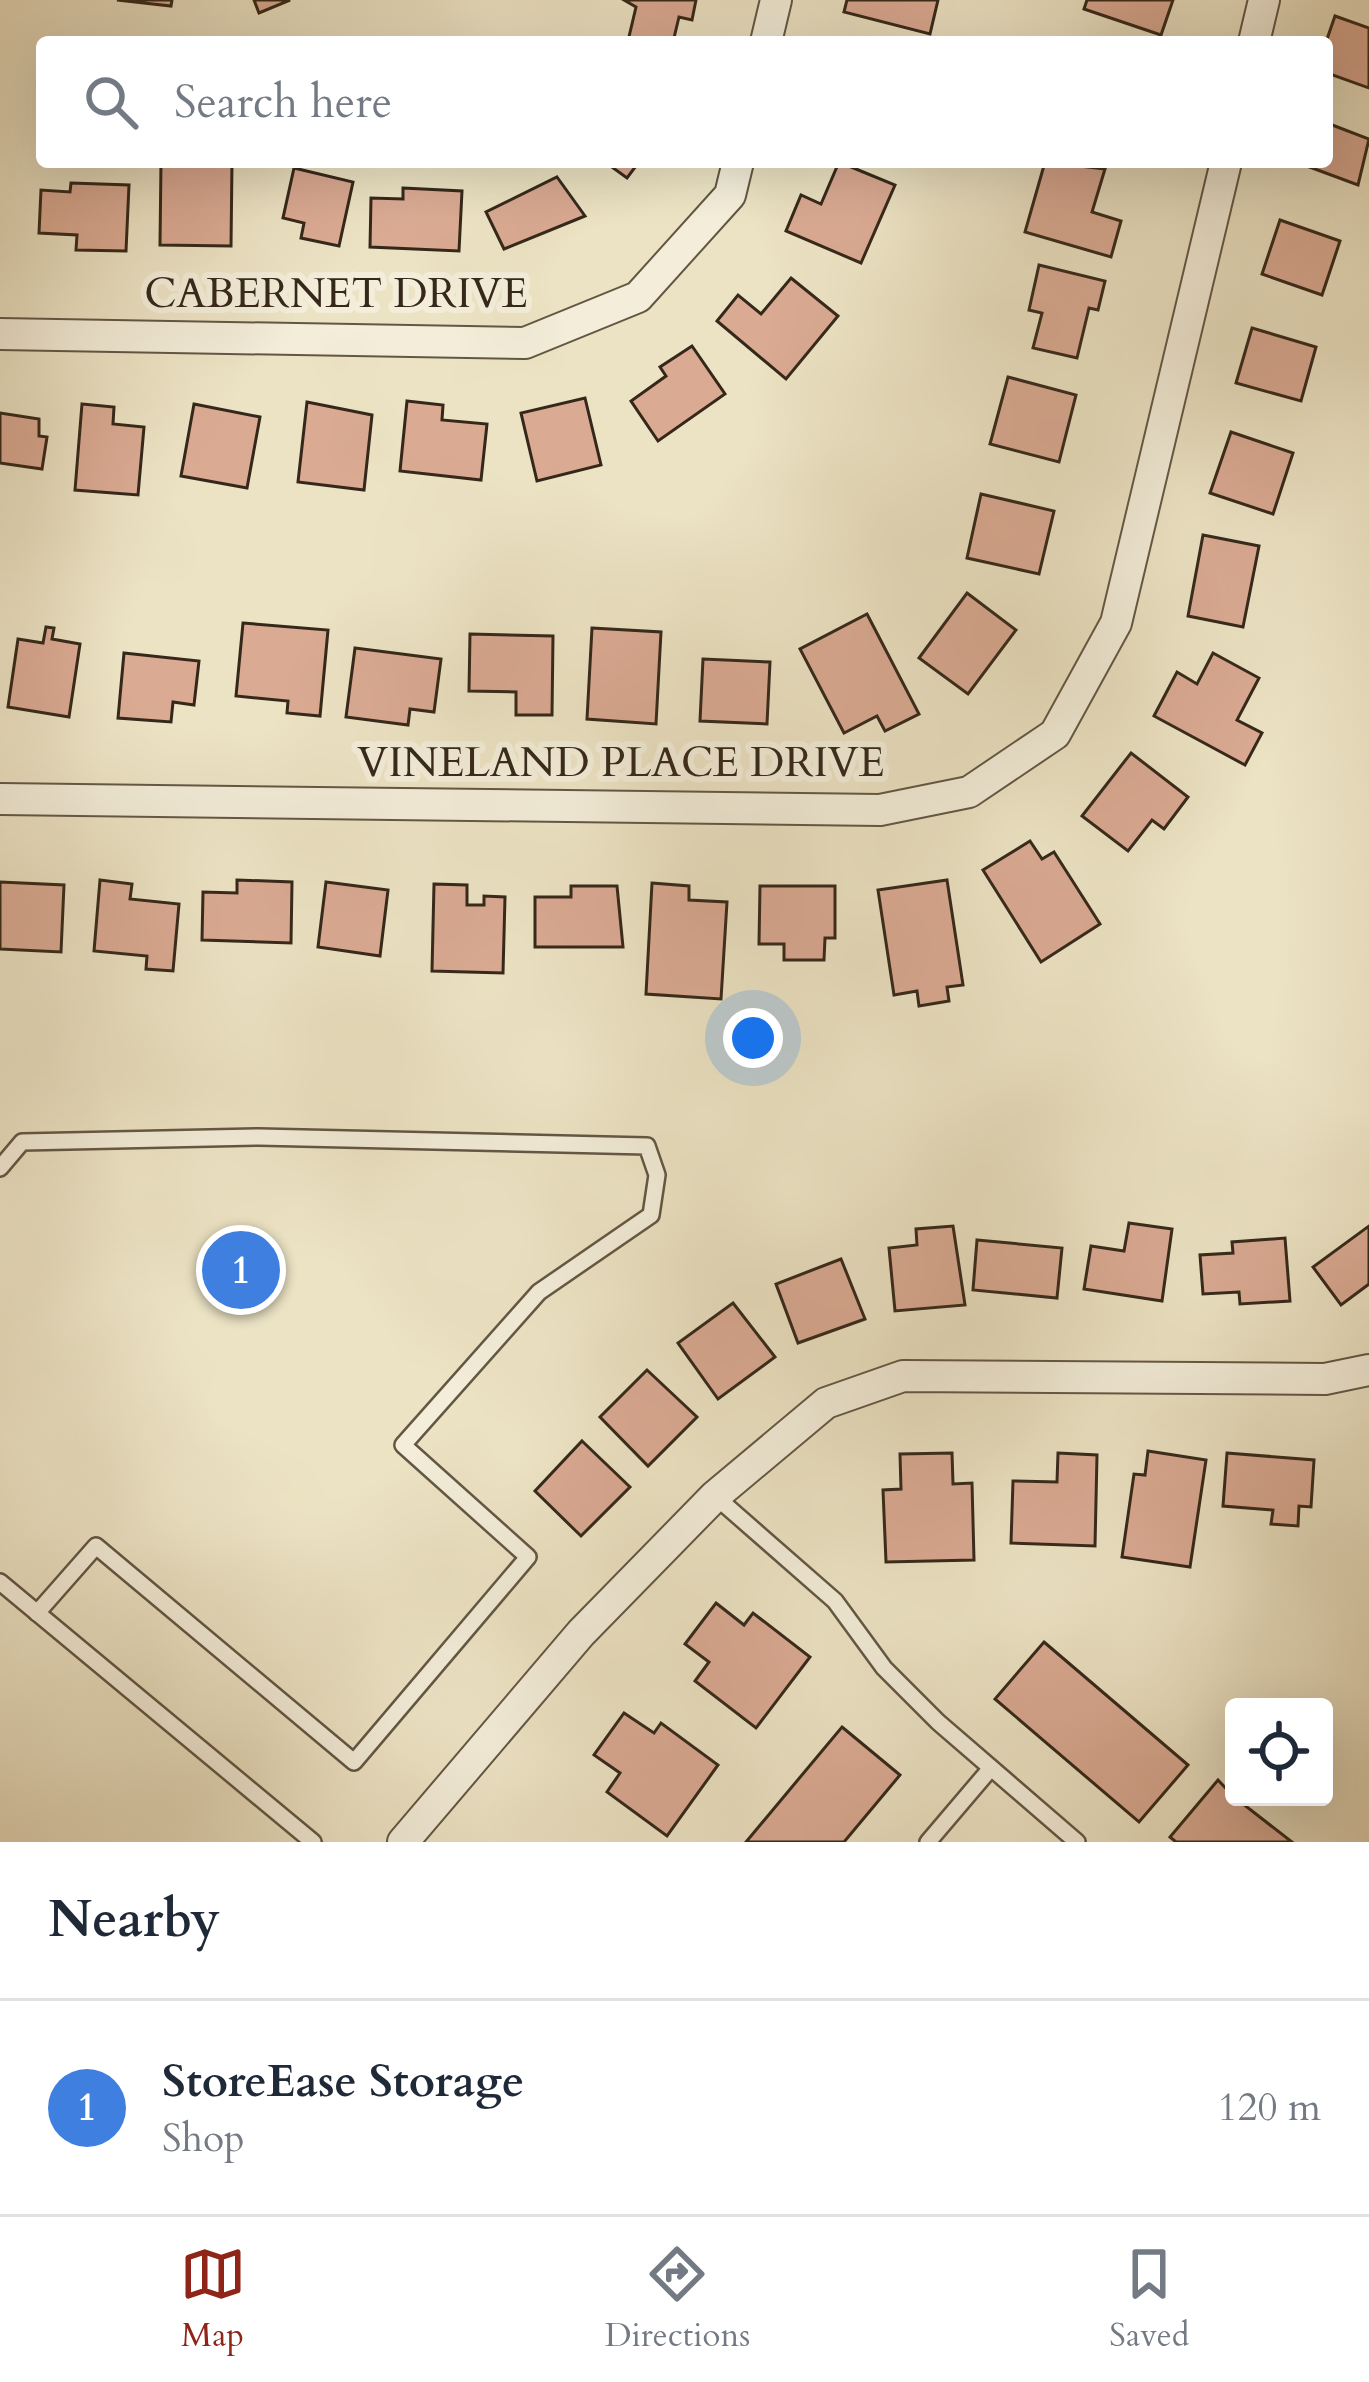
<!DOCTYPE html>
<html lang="en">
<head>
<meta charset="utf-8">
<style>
	:root { --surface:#fff; --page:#f2f2f3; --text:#1f2937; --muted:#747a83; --line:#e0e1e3; --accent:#8f2418 }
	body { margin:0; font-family:Cardo,serif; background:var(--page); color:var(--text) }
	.controls { position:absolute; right:36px; bottom:36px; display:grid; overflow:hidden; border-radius:12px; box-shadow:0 12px 48px #0002 }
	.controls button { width:108px; height:108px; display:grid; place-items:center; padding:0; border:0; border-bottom:3px solid var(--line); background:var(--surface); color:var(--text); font:60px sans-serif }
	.you { position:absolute; left:753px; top:1038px; width:42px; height:42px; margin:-30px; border:9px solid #fff; border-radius:50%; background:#1a73e8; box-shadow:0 0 0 18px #1a73e833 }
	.badge { display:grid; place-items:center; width:78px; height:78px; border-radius:50%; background:var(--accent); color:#fff; font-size:39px; font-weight:700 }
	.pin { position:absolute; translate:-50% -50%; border:6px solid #fff; box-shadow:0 3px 12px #0006 }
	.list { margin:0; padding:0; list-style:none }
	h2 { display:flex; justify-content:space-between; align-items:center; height:156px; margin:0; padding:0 48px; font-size:51px }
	h2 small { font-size:39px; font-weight:400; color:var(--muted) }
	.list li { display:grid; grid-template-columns:78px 1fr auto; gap:36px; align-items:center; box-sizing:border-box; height:216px; padding:0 48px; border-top:3px solid var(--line) }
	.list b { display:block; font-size:45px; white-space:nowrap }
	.list p { margin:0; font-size:39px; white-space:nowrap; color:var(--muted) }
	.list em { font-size:39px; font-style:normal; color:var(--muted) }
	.icon { flex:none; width:66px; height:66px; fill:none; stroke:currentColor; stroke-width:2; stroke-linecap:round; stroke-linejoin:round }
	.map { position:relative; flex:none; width:1369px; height:1842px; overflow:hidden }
	.search { position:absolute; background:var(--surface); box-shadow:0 12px 48px #0002; left:36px; right:36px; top:36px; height:132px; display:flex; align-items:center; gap:30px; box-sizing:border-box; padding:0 42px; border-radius:12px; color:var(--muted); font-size:45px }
	.sheet { height:372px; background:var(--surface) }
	nav { display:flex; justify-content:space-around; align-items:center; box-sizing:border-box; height:168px; border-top:3px solid var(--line); background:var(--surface); font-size:33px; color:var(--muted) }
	nav a { display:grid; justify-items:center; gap:6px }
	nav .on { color:var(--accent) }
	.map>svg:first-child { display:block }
</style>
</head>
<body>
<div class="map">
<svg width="1369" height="1842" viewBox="0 0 1369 1842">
	<rect width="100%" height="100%" fill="#ece3c4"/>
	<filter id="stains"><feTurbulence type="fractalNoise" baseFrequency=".00167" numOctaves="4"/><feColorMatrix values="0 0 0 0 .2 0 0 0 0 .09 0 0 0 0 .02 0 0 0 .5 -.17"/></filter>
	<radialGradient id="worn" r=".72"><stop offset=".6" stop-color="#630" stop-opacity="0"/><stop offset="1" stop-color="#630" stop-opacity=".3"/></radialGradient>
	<g fill="#daaa93" stroke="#35281a" stroke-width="3">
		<polygon points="117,0 172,0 171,6"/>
		<polygon points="254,0 290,0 259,13"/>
		<polygon points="624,0 696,0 692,20 679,17 673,42 628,41 636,7"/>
		<polygon points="847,0 938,0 930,34 844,12"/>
		<polygon points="1087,0 1173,0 1161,35 1084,9"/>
		<polygon points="1335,16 1369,28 1369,88 1327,73 1326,42"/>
		<polygon points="1327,123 1369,139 1358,185 1296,162 1327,162"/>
		<polygon points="161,162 232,162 231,246 160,245"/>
		<polygon points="605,162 639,162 627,178"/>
		<polygon points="839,162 895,185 861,263 786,231 801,195 821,204"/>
		<polygon points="1045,162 1105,169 1092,212 1121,221 1111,257 1025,232"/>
		<polygon points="294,168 353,182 339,246 301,238 304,223 283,218"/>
		<polygon points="557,177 585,216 504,249 486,212"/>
		<polygon points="71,183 129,185 126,251 76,250 77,235 39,233 41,190 70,192"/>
		<polygon points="403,188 462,191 459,251 370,247 371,198 403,199"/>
		<polygon points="1280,220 1340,241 1322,295 1262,274"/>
		<polygon points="1039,265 1105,281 1098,310 1089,308 1077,358 1033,348 1042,313 1029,310"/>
		<polygon points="791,278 838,316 786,379 717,321 738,295 761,314"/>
		<polygon points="1252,328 1316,347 1301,401 1236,383"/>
		<polygon points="692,346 725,394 658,441 631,401 666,376 660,367"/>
		<polygon points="1008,377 1076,395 1059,462 990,444"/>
		<polygon points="585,398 601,465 537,481 521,413"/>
		<polygon points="407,401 443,405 442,420 487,424 481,480 400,471"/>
		<polygon points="307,402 372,415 364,490 298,482"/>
		<polygon points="82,404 114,407 113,424 144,427 138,495 75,490"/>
		<polygon points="194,404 260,417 247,488 181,476"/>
		<polygon points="0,413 39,419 39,436 47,437 42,469 0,463"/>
		<polygon points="1231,432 1293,453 1273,514 1210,493"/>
		<polygon points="981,494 1054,511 1039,574 967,558"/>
		<polygon points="1203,535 1259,546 1243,627 1188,616"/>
		<polygon points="967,593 1016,630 968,694 919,658"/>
		<polygon points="867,614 919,714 885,731 877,716 844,733 800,649"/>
		<polygon points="243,623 328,630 320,716 287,713 288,701 236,696"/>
		<polygon points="46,627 54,628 52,639 80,644 69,717 8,707 18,639 43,643"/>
		<polygon points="592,628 661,632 656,724 587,719"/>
		<polygon points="470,634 553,636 552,715 516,715 516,692 469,691"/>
		<polygon points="355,648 441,659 434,712 410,709 408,725 346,717"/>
		<polygon points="124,653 199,661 194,705 173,702 171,722 118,718"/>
		<polygon points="1213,653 1259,678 1237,720 1262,733 1245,765 1154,716 1177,672 1197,684"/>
		<polygon points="703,659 770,662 767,724 700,721"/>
		<polygon points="1131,753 1188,797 1164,829 1152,820 1128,851 1082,816"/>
		<polygon points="1030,841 1042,859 1054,852 1100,924 1041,962 983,870"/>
		<polygon points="100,880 132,884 130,899 179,904 173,971 146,969 147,956 94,951"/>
		<polygon points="237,880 292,882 291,943 202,940 203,892 237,893"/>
		<polygon points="947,880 963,985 947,987 949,1001 919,1006 917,991 894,995 878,890"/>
		<polygon points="0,882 64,885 61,952 0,949"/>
		<polygon points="326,882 388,890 380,956 318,947"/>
		<polygon points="652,883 689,886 689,900 727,902 721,999 646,994"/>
		<polygon points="434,884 467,885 467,905 484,905 484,896 505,897 503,973 432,971"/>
		<polygon points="571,886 617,886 623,947 535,947 535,897 571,897"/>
		<polygon points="760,886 835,886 835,938 825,938 824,960 784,960 784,944 759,944"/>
		<polygon points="1129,1223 1172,1229 1162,1301 1084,1289 1091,1246 1124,1251"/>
		<polygon points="953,1226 965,1305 895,1311 889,1248 917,1245 916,1229"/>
		<polygon points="1369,1226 1369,1284 1341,1305 1313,1267"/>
		<polygon points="1285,1238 1290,1301 1240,1304 1239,1292 1203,1294 1200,1255 1233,1253 1232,1242"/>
		<polygon points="977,1240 1062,1248 1057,1298 973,1290"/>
		<polygon points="841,1259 865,1319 798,1343 776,1284"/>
		<polygon points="733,1303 775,1357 718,1399 678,1343"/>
		<polygon points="647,1370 697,1417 648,1466 600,1417"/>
		<polygon points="582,1441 630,1487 581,1536 535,1491"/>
		<polygon points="1148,1451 1206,1460 1190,1567 1122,1557 1134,1474 1145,1475"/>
		<polygon points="952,1453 953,1484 972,1483 974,1560 886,1562 883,1490 901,1489 900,1454"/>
		<polygon points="1058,1453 1097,1455 1095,1546 1011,1543 1013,1481 1057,1482"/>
		<polygon points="1227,1453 1314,1460 1311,1507 1299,1506 1298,1526 1271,1524 1273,1510 1223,1506"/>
		<polygon points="716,1603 744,1625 753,1613 810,1657 756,1728 695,1681 709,1662 685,1644"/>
		<polygon points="1044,1642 1188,1765 1139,1822 995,1699"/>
		<polygon points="624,1713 654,1733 661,1723 718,1765 667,1836 607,1792 620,1773 594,1755"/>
		<polygon points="842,1727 900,1775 844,1842 746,1842"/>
		<polygon points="1218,1780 1234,1797 1292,1842 1176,1842 1170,1837"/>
	</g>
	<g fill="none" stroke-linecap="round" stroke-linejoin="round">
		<defs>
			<g id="lane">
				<polyline points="0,1168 22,1142 259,1137 647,1146 657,1175 651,1215 539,1292 403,1445 528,1557 354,1762 96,1546 37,1613"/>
				<polyline points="715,1496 835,1601 884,1668 938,1722 1077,1842"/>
				<polyline points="0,1582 313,1842"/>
				<polyline points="928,1842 991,1768"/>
			</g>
			<g id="street">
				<polyline points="766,42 776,0"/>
				<polyline points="1254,42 1264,0"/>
				<polyline points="0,334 525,343 638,297 730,195 738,162"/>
				<polyline points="0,799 880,810 969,792 1055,734 1116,623 1226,162"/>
				<polyline points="403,1842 581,1633 715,1496 826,1403 903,1376 1325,1379 1369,1370"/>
			</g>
		</defs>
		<use href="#lane" stroke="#635744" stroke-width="20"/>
		<use href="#street" stroke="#635744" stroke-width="34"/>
		<use href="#lane" stroke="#f3edd9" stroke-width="15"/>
		<use href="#street" stroke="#f3edd9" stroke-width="30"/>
	</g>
	<g text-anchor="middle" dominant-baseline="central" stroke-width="12" stroke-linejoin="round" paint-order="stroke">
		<g font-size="42" fill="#35281a" stroke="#f3edd9">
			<text x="336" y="293">CABERNET DRIVE</text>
			<text x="621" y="762">VINELAND PLACE DRIVE</text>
		</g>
	</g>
	<rect width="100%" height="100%" filter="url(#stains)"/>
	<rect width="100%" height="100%" fill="url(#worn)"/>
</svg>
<div class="controls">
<button><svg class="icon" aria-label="locate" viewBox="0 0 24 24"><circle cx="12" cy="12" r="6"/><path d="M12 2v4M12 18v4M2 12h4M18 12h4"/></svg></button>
</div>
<div class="you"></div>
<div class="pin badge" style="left:241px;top:1270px;background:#3f7fe0">1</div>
<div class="search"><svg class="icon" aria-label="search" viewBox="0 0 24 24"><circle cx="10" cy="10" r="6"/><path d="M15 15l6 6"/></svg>Search here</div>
</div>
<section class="sheet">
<h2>Nearby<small></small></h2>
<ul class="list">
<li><span class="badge" style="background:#3f7fe0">1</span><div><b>StoreEase Storage</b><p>Shop</p></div><em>120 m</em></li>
</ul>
</section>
<nav>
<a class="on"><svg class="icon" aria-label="map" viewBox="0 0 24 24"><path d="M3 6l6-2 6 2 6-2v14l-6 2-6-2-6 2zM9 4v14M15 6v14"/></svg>Map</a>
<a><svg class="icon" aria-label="directions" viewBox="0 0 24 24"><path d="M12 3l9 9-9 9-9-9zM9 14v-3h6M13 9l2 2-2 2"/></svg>Directions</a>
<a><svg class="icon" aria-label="saved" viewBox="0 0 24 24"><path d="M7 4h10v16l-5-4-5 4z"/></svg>Saved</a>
</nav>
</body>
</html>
